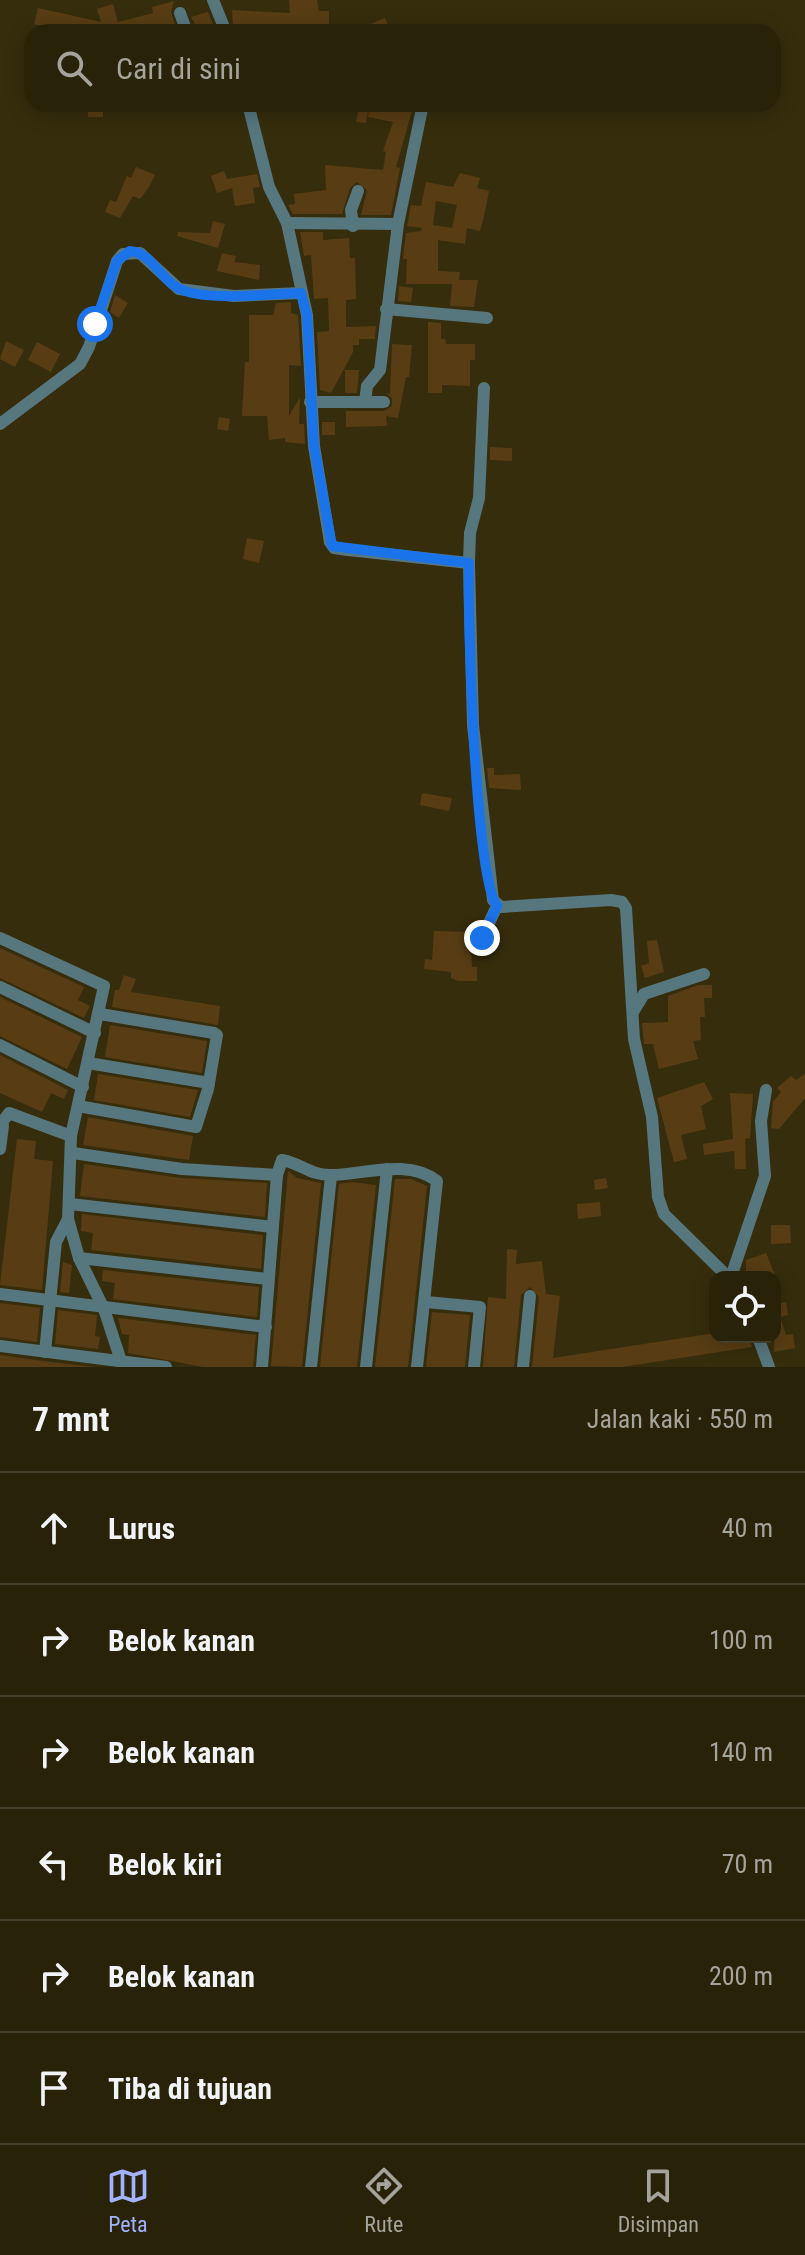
<!DOCTYPE html>
<html lang="id">
<head>
<meta charset="utf-8">
<style>
	:root { --surface:#282209; --page:#302a12; --text:#f1f3f6; --muted:#a5a49c; --line:#443f2a; --accent:#a2b2fd }
	body { margin:0; font-family:"Roboto Condensed",sans-serif; background:var(--page); color:var(--text) }
	.controls { position:absolute; right:24px; bottom:24px; display:grid; overflow:hidden; border-radius:16px; box-shadow:0 4px 20px #0003 }
	.controls button { width:72px; height:72px; display:grid; place-items:center; padding:0; border:0; border-bottom:2px solid var(--line); background:var(--surface); color:var(--text); font:40px sans-serif }
	.stop { position:absolute; width:24px; height:24px; margin:-18px; border:6px solid #1a73e8; border-radius:50%; background:#fff }
	.stop.end { background:#1a73e8; border-color:#fff; box-shadow:0 2px 8px #0008 }
	.list { margin:0; padding:0; list-style:none }
	h2 { display:flex; justify-content:space-between; align-items:center; height:104px; margin:0; padding:0 32px; font-size:34px }
	h2 small { font-size:26px; font-weight:400; color:var(--muted) }
	.list li { display:grid; grid-template-columns:52px 1fr auto; gap:24px; align-items:center; box-sizing:border-box; height:112px; padding:0 32px; border-top:2px solid var(--line) }
	.list b { display:block; font-size:30px; white-space:nowrap }
	.list em { font-size:26px; font-style:normal; color:var(--muted) }
	.icon { flex:none; width:44px; height:44px; fill:none; stroke:currentColor; stroke-width:2; stroke-linecap:round; stroke-linejoin:round }
	.map { position:relative; flex:none; width:805px; height:1367px; overflow:hidden }
	.search { position:absolute; background:var(--surface); box-shadow:0 4px 20px #0003; left:24px; right:24px; top:24px; height:88px; display:flex; align-items:center; gap:20px; box-sizing:border-box; padding:0 28px; border-radius:24px; color:var(--muted); font-size:30px }
	.sheet { height:776px; background:var(--surface) }
	nav { display:flex; justify-content:space-around; align-items:center; box-sizing:border-box; height:112px; border-top:2px solid var(--line); background:var(--surface); font-size:22px; color:var(--muted) }
	nav a { display:grid; justify-items:center; gap:4px }
	nav .on { color:var(--accent) }
	.map>svg:first-child { display:block }
</style>
</head>
<body>
<div class="map">
<svg width="805" height="1367" viewBox="0 0 805 1367">
	<rect width="100%" height="100%" fill="#362d0c"/>
	<g fill="#583d14" fill-rule="evenodd">
		<polygon points="289,0 317,0 319,11 329,11 329,32 233,26 232,10 290,13"/>
		<polygon points="174,1 171,12 177,31 172,32 66,32 34,24 38,8 101,22 97,9 113,4 118,22 153,13 152,7"/>
		<polygon points="208,12 214,27 199,31 191,17"/>
		<polygon points="385,18 391,32 371,32 368,25"/>
		<rect x="88" y="104" width="15" height="13"/>
		<polygon points="370,104 414,104 396,167 400,168 391,215 361,215 367,190 357,182 350,188 342,214 293,214 288,205 295,204 294,194 326,190 325,165 383,170 386,152 383,151 393,122 368,117"/>
		<polygon points="359,108 368,110 366,123 356,122"/>
		<polygon points="136,167 155,175 149,187 140,199 133,196 120,218 105,212 110,200 116,202 127,176 131,178"/>
		<polygon points="224,171 227,179 257,174 260,187 253,188 255,203 235,206 232,188 217,193 211,176"/>
		<path d="M460,173L480,178L477,188L489,191L484,216L480,231L467,228L465,244L438,240V271L460,272L459,280H478L474,307L450,306L452,284H406L407,259H403L406,233L421,231L422,228L407,226L411,205L421,206L426,182L453,187ZM436,201L457,205L452,228L433,225Z"/>
		<polygon points="213,221 225,224 218,248 177,236 178,232 210,233"/>
		<polygon points="300,232 323,232 323,240 349,238 350,258 355,258 356,299 346,300 346,327 376,326 375,339 359,339 359,345 353,345 353,352 331,393 320,390 317,332 329,331 328,298 314,299 311,255 304,256"/>
		<polygon points="222,253 236,256 234,262 260,265 259,280 217,271"/>
		<polygon points="399,286 413,288 411,302 398,301"/>
		<polygon points="115,295 128,303 119,318 110,312"/>
		<polygon points="291,302 291,313 298,315 301,366 289,365 289,416 300,397 299,424 304,424 305,444 285,442 285,438 269,440 267,416 242,416 245,362 249,362 249,315 273,315 276,303"/>
		<polygon points="428,322 441,323 441,339 445,339 446,344 475,344 475,360 470,360 470,386 442,385 442,393 428,393"/>
		<polygon points="6,341 24,350 15,367 0,359"/>
		<polygon points="37,342 60,354 51,372 28,360"/>
		<polygon points="392,344 412,345 409,377 406,377 398,418 386,416 387,426 346,427 346,411 384,411 392,406 392,398 386,393 390,394"/>
		<polygon points="345,370 359,370 357,393 345,393"/>
		<polygon points="219,417 230,419 228,431 217,429"/>
		<rect x="322" y="422" width="13" height="13"/>
		<polygon points="490,447 512,448 512,461 490,460"/>
		<polygon points="247,538 264,541 259,563 243,559"/>
		<polygon points="487,768 494,768 494,775 520,774 521,790 489,788"/>
		<polygon points="422,793 452,798 449,811 420,805"/>
		<polygon points="434,931 470,932 472,967 477,967 477,981 458,981 451,978 451,972 424,969 425,959 432,960"/>
		<polygon points="657,940 664,972 645,978 641,966 649,963 647,941"/>
		<polygon points="0,948 84,987 78,1000 90,1006 84,1018 0,978"/>
		<polygon points="124,975 136,979 131,992 220,1006 218,1025 112,1007 115,990 119,990"/>
		<polygon points="698,985 712,985 712,998 704,998 705,1017 700,1017 701,1040 693,1041 698,1059 659,1069 653,1044 644,1044 642,1023 668,1022 668,996"/>
		<polygon points="0,997 82,1037 67,1069 0,1036"/>
		<polygon points="110,1025 207,1041 202,1073 105,1057"/>
		<polygon points="0,1055 68,1090 64,1099 51,1093 42,1112 0,1093"/>
		<polygon points="98,1074 198,1090 190,1117 94,1100"/>
		<polygon points="805,1074 805,1098 779,1129 771,1128 773,1102 781,1092 777,1088 791,1076 796,1080"/>
		<polygon points="704,1082 713,1099 701,1106 706,1129 681,1135 687,1159 674,1162 657,1098"/>
		<polygon points="730,1093 753,1094 750,1138 745,1139 746,1169 735,1169 734,1151 704,1155 703,1144 733,1139"/>
		<polygon points="88,1117 193,1136 189,1160 83,1145"/>
		<polygon points="17,1139 36,1141 34,1159 53,1161 42,1290 0,1285"/>
		<polygon points="84,1164 181,1178 267,1183 265,1217 80,1196"/>
		<polygon points="288,1171 297,1178 321,1183 302,1367 271,1366"/>
		<polygon points="606,1178 608,1188 595,1190 594,1180"/>
		<polygon points="395,1179 411,1179 427,1186 408,1367 375,1367"/>
		<polygon points="352,1182 376,1185 357,1367 320,1367 339,1184"/>
		<polygon points="600,1202 601,1216 578,1219 577,1204"/>
		<polygon points="82,1214 263,1235 261,1269 91,1250 93,1233 81,1231"/>
		<polygon points="771,1225 790,1225 791,1243 771,1244"/>
		<polygon points="507,1249 517,1250 516,1264 542,1261 546,1294 560,1296 553,1358 715,1333 715,1337 749,1337 752,1347 622,1367 532,1367 539,1297 530,1287 521,1295 514,1367 483,1367 488,1297 506,1299"/>
		<polygon points="766,1253 776,1277 746,1277 746,1260"/>
		<polygon points="63,1262 72,1265 69,1293 60,1292"/>
		<polygon points="103,1270 259,1287 257,1317 113,1299 115,1283 102,1281"/>
		<polygon points="786,1302 788,1315 780,1317 786,1335 793,1334 795,1348 774,1352 775,1304"/>
		<polygon points="0,1303 40,1308 37,1342 0,1337"/>
		<polygon points="58,1310 97,1315 95,1336 100,1337 98,1349 55,1344"/>
		<polygon points="432,1312 470,1315 465,1367 426,1367"/>
		<polygon points="118,1318 256,1335 253,1367 204,1367 128,1353 129,1335 122,1334"/>
		<polygon points="0,1355 43,1361 94,1367 0,1367"/>
	</g>
	<g fill="none" stroke-linecap="round" stroke-linejoin="round">
		<g stroke="#57777e" stroke-width="12">
			<polyline points="213,0 226,32"/>
			<polyline points="180,13 187,32"/>
			<polyline points="248,104 269,187 287,223 307,315 314,446 330,542 334,548 348,550 469,563 473,725 493,900 501,907 611,900 622,902 626,908 634,1039 652,1117 658,1197 664,1214 728,1277"/>
			<polyline points="287,223 398,224"/>
			<polyline points="353,226 351,210 358,191"/>
			<polyline points="386,309 487,318"/>
			<polyline points="310,402 384,402"/>
			<polyline points="365,402 367,386 380,370 398,224 423,104"/>
			<polyline points="0,424 80,364 89,347 117,261 123,254 140,253 179,289 234,296 301,293"/>
			<polyline points="469,563 470,533 479,498 484,388"/>
			<polyline points="0,938 104,986 71,1136 68,1219 79,1258 104,1309 123,1367"/>
			<polyline points="482,938 497,906"/>
			<polyline points="0,987 95,1033"/>
			<polyline points="633,1012 644,994 704,974"/>
			<polyline points="0,1045 83,1087"/>
			<polyline points="88,1063 209,1083"/>
			<polyline points="78,1106 196,1127 208,1089 217,1035 214,1033 100,1014"/>
			<polyline points="0,1125 9,1113 71,1136"/>
			<polyline points="0,1149 3,1126"/>
			<polyline points="73,1153 182,1169 277,1175"/>
			<polyline points="70,1204 273,1227"/>
			<polyline points="79,1258 268,1279"/>
			<polyline points="731,1277 765,1176 761,1121 766,1090"/>
			<polyline points="0,1294 266,1327"/>
			<polyline points="426,1302 480,1307 474,1367"/>
			<polyline points="758,1337 769,1367"/>
			<polyline points="0,1346 166,1367"/>
			<polyline points="45,1352 56,1242 68,1219"/>
			<path d="M262,1367L277,1175L282,1160C300,1163 310,1175 330,1175C363,1175 407,1158 437,1181L417,1367"/>
			<polyline points="311,1367 331,1176"/>
			<polyline points="366,1367 387,1169"/>
			<polyline points="523,1367 530,1296"/>
		</g>
	</g>
	<g fill="none" stroke-linecap="round" stroke-linejoin="round">
		<path stroke="#1a73e8" stroke-width="10" d="M95,324L117,261L130,251C151,252 160,279 178,288C202,302 272,294 301,293L307,315L314,446L332,546L469,563C467,611 475,879 497,906L482,938"/>
	</g>
</svg>
<div class="controls">
<button><svg class="icon" aria-label="locate" viewBox="0 0 24 24"><circle cx="12" cy="12" r="6"/><path d="M12 2v4M12 18v4M2 12h4M18 12h4"/></svg></button>
</div>
<div class="stop" style="left:95px;top:324px"></div>
<div class="stop end" style="left:482px;top:938px"></div>
<div class="search"><svg class="icon" aria-label="search" viewBox="0 0 24 24"><circle cx="10" cy="10" r="6"/><path d="M15 15l6 6"/></svg>Cari di sini</div>
</div>
<section class="sheet">
<h2>7 mnt<small>Jalan kaki · 550 m</small></h2>
<ul class="list">
<li><svg class="icon" aria-label="ahead" viewBox="0 0 24 24"><path d="M12 20V5M6 11l6-6 6 6"/></svg><div><b>Lurus</b></div><em>40 m</em></li>
<li><svg class="icon" aria-label="right" viewBox="0 0 24 24"><path d="M7 20v-9h11M14 6l5 5-5 5"/></svg><div><b>Belok kanan</b></div><em>100 m</em></li>
<li><svg class="icon" aria-label="right" viewBox="0 0 24 24"><path d="M7 20v-9h11M14 6l5 5-5 5"/></svg><div><b>Belok kanan</b></div><em>140 m</em></li>
<li><svg class="icon" aria-label="left" viewBox="0 0 24 24"><path d="M17 20v-9H6M10 6l-5 5 5 5"/></svg><div><b>Belok kiri</b></div><em>70 m</em></li>
<li><svg class="icon" aria-label="right" viewBox="0 0 24 24"><path d="M7 20v-9h11M14 6l5 5-5 5"/></svg><div><b>Belok kanan</b></div><em>200 m</em></li>
<li><svg class="icon" aria-label="arrive" viewBox="0 0 24 24"><path d="M6 21V4h12l-3 4 3 4H6"/></svg><div><b>Tiba di tujuan</b></div></li>
</ul>
</section>
<nav>
<a class="on"><svg class="icon" aria-label="map" viewBox="0 0 24 24"><path d="M3 6l6-2 6 2 6-2v14l-6 2-6-2-6 2zM9 4v14M15 6v14"/></svg>Peta</a>
<a><svg class="icon" aria-label="directions" viewBox="0 0 24 24"><path d="M12 3l9 9-9 9-9-9zM9 14v-3h6M13 9l2 2-2 2"/></svg>Rute</a>
<a><svg class="icon" aria-label="saved" viewBox="0 0 24 24"><path d="M7 4h10v16l-5-4-5 4z"/></svg>Disimpan</a>
</nav>
</body>
</html>
